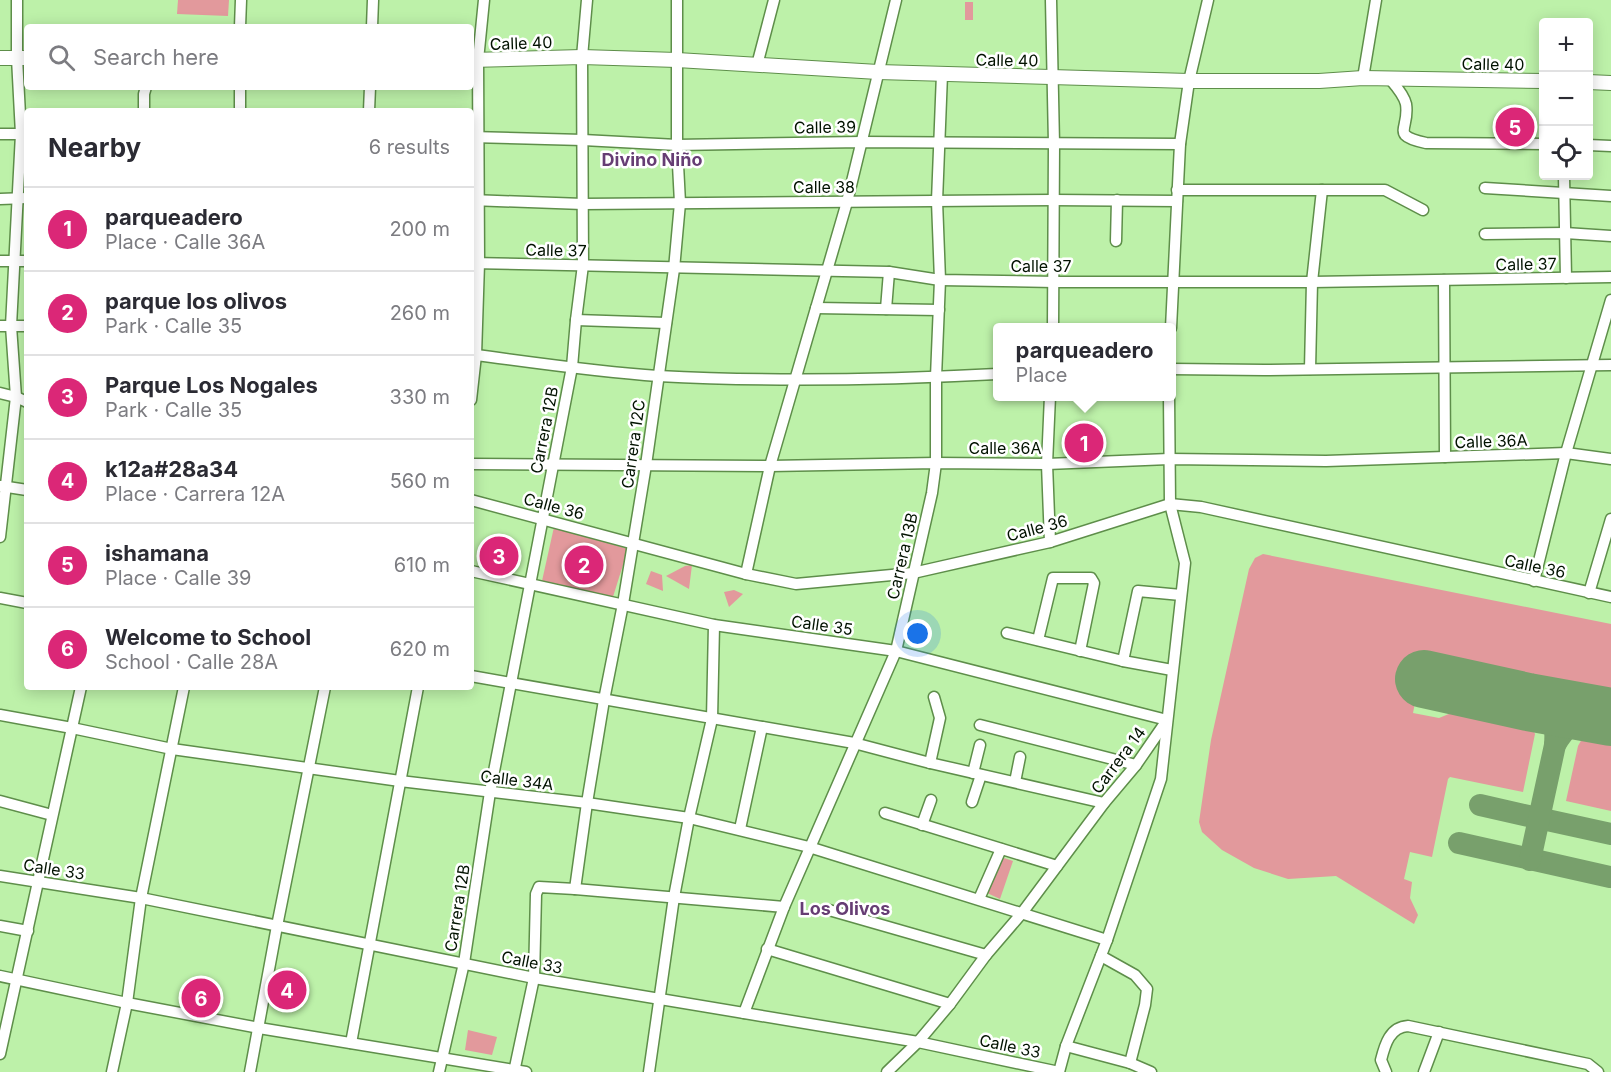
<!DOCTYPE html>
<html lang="en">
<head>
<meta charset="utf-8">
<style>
	:root { --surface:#fff; --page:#f2f2f3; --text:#2b2b33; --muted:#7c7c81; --line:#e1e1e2; --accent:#db2777 }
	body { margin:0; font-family:Inter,sans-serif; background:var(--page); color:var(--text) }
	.controls { position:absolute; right:18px; top:18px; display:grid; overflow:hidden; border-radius:6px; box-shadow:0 3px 15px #0003 }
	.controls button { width:54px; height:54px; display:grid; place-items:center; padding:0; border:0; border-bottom:2px solid var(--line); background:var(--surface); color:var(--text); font:30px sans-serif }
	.you { position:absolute; left:918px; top:634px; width:21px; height:21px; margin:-15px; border:4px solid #fff; border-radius:50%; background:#1a73e8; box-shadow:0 0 0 9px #1a73e833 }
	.badge { display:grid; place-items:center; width:39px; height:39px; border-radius:50%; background:var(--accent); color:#fff; font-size:20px; font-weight:700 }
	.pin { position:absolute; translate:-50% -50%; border:3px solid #fff; box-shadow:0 2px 6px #0006 }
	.popup { position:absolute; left:993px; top:323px; width:183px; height:78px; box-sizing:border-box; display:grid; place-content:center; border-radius:6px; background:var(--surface); filter:drop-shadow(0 2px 4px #0005); font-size:20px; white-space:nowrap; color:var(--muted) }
	.popup b { font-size:22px; color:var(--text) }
	.popup::after { content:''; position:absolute; left:50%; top:100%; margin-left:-12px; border:12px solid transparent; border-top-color:var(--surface) }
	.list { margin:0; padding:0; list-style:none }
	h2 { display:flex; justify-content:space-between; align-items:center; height:78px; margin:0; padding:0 24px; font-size:26px }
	h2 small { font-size:20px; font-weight:400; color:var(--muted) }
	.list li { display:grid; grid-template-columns:39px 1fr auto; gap:18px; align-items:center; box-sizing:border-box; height:84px; padding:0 24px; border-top:2px solid var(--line) }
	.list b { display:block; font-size:22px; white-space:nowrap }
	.list p { margin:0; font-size:20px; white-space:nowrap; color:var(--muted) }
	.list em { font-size:20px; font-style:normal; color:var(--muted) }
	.icon { flex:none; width:33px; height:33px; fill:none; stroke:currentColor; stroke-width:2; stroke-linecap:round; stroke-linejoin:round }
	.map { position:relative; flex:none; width:1611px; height:1072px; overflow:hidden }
	.search { position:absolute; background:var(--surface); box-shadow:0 3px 15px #0003; left:24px; top:24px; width:450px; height:66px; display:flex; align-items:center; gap:15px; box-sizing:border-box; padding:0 21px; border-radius:6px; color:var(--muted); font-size:22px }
	.panel { position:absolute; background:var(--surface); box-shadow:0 3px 15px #0003; left:24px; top:108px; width:450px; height:582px; border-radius:6px }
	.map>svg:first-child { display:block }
</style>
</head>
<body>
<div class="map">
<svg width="1611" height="1072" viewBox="0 0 1611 1072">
	<rect width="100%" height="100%" fill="#bdf1a9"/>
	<g fill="#e2999c">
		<polygon points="178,0 229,0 228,16 177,14"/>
		<rect x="965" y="2" width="8" height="18"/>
		<polygon points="554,527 628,549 612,600 542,581"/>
		<polygon points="1263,554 1611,624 1611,699 1423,662 1413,713 1439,718 1461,709 1526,722 1532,727 1535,734 1523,792 1450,777 1448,779 1432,857 1410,852 1404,879 1412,882 1410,898 1418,915 1414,924 1336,876 1288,879 1254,868 1222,850 1202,832 1199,822 1211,740 1249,569 1255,558"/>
		<polygon points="692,565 689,589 666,576 685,566"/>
		<polygon points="651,571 662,575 663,591 646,584"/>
		<polygon points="734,590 743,594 729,607 724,592"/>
		<polygon points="1593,734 1611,738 1611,811 1566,801 1578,746 1582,739"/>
		<polygon points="998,856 1013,861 1000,899 985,892"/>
		<polygon points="468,1030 497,1037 492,1055 465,1050"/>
	</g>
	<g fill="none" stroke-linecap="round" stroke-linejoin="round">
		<g stroke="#78a06c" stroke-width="22">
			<path d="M1528,702C1552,712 1557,718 1555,745"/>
			<polyline points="1480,805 1533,817 1540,813 1542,818 1547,820 1611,834"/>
			<polyline points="1459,843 1610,877"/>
			<path d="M1530,860L1555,745C1565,727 1576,719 1595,714"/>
		</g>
		<polyline stroke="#78a06c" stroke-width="58" points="1424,679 1528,702 1611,717"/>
		<defs>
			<g id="minor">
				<polyline points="1051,0 1054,144 1053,328"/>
				<polyline points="240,27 241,0"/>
				<polyline points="372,27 373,0"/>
				<polyline points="757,65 774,0"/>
				<polyline points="1363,78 1376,0"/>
				<path d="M1390,79C1396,86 1404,95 1406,104C1410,130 1389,135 1426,143L1544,144"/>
				<polyline points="144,111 144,94 146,87"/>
				<polyline points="240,111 240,87"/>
				<polyline points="369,111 370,87"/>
				<polyline points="0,134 27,134"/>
				<polyline points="471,137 583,140 677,145 862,142 1180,144"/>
				<polyline points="1588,145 1611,146"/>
				<polyline points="1564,176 1566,278"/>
				<polyline points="1485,188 1611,196"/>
				<polyline points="1177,190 1385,190 1423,210"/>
				<polyline points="0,199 27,198"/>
				<polyline points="471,200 583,204 1053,200 1177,201"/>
				<polyline points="1485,234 1565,233 1611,236"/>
				<polyline points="1116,241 1117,200"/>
				<polyline points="0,261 27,261"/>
				<polyline points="471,263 889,272 940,280 1055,282 1312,282 1611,277"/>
				<polyline points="1444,280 1445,457"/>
				<polyline points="816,308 939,310"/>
				<polyline points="886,309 889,272"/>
				<polyline points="576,320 666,323"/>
				<polyline points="0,326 27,326"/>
				<polyline points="1171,328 1180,144 1189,81 1208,0"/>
				<path d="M476,355C537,363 597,372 658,376C771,382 884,380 997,374"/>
				<polyline points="1171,369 1264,370 1611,365"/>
				<polyline points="1310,369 1312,282 1322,190"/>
				<polyline points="0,393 16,397 27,402"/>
				<polyline points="471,400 476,355 479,263 478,60 484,0"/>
				<polyline points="471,464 770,466 936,463 1047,464 1169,459 1326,461 1566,453 1611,459"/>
				<polyline points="1,486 27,490"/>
				<polyline points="471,500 746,574 796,584 913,573 1050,542 1170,504 1201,507 1611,597"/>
				<polyline points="0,537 16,397 11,326 21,134 17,58 17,0"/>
				<polyline points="1050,542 1047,464 1050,396"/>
				<polyline points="471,571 714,625 896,651 1167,720"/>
				<polyline points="746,574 770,466 847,202 896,0"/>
				<polyline points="1534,581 1566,453 1611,300"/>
				<polyline points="1589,593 1611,519"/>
				<polyline points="0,598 27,603"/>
				<polyline points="1007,633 1123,661 1172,670"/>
				<polyline points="1038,640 1053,578 1091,578 1094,583 1080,651"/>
				<polyline points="1123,661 1138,591 1181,595"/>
				<polyline points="471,676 854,743 930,763 1104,803"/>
				<polyline points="0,715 72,728 172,749 400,781 587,803 689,818 809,847 1107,940"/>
				<polyline points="980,725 1136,765"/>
				<polyline points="930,763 940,718 934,697"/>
				<polyline points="973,773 980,745"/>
				<polyline points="1015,782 1020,757"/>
				<polyline points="0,801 52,815"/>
				<polyline points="972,802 981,775"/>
				<polyline points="885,813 1057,866"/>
				<polyline points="922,825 931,800"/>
				<polyline points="740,829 762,727"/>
				<polyline points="0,876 141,898 534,978 918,1042 1059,1072"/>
				<polyline points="575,889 587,803 604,700 623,604 646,465 674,269 680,203 677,145 677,0"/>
				<polyline points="979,899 1001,849"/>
				<polyline points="829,910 986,955"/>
				<polyline points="0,926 28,931"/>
				<polyline points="767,949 950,1004"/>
				<polyline points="1101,956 1135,975 1147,989 1145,1005 1130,1063"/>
				<polyline points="0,976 127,1003 259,1028 526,1072"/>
				<polyline points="744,1013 784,907 896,651 932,493 936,463 936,377 940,280 937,201 942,74"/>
				<polyline points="351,1043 418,687"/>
				<polyline points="1066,1046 1130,1063 1151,1072"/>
				<polyline points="0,1054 81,687"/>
				<polyline points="112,1072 127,1003 141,898 184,687"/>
				<polyline points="250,1072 277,926 325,687"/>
				<polyline points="439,1072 464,963 490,792 572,367 576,320 583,265 582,57 587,0"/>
				<polyline points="514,1072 534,978 536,894 539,887 575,889 784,907"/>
				<polyline points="649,1072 674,897 689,818 712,719 714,625"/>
				<polyline points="887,1072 918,1042 950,1004 986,955 1022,913 1104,803 1136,765 1165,723"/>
				<polyline points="1059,1072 1066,1046 1107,940 1161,779 1185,563 1170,504 1169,396"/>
				<path d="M1386,1072L1381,1060C1385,1044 1390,1027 1408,1026L1588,1064L1598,1072"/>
				<polyline points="1424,1072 1439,1032"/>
			</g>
			<g id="tertiary">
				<polyline points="0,58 27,58"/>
				<polyline points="471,60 582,57 677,60 878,72 1189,81 1319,81 1363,78 1544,81"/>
				<polyline points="1588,82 1611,83"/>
			</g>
		</defs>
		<use href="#minor" stroke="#5e8e4a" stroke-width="13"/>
		<use href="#tertiary" stroke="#5e8e4a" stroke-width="16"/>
		<use href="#minor" stroke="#fff" stroke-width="10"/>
		<use href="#tertiary" stroke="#fff" stroke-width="14"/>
	</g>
	<g text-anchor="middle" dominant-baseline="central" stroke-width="5" stroke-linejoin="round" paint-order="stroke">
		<g font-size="16" fill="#021200" stroke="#fff">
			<text transform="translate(521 43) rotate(-2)">Calle 40</text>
			<text transform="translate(1007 60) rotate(1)">Calle 40</text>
			<text transform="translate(1493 64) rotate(1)">Calle 40</text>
			<text transform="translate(825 127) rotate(-1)">Calle 39</text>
			<text x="824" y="187">Calle 38</text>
			<text transform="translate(556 250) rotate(1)">Calle 37</text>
			<text transform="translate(1526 264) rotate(-1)">Calle 37</text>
			<text x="1041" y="266">Calle 37</text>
			<text transform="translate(544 430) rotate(-79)">Carrera 12B</text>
			<text transform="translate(1491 441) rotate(-2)">Calle 36A</text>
			<text transform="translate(633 444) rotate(-82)">Carrera 12C</text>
			<text x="1005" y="448">Calle 36A</text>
			<text transform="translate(554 506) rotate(15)">Calle 36</text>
			<text transform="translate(1037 528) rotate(-15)">Calle 36</text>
			<text transform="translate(902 556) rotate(-77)">Carrera 13B</text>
			<text transform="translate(1535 566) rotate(12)">Calle 36</text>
			<text transform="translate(822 625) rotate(8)">Calle 35</text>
			<text transform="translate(1118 760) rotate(-53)">Carrera 14</text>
			<text transform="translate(517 780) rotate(7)">Calle 34A</text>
			<text transform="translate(54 869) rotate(9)">Calle 33</text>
			<text transform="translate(457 908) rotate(-81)">Carrera 12B</text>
			<text transform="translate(532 962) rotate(11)">Calle 33</text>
			<text transform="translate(1010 1046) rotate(12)">Calle 33</text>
		</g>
		<g font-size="18" font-weight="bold" fill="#663d74" stroke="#fff">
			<text x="652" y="159">Divino Niño</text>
			<text x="845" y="908">Los Olivos</text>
		</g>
	</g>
</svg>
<div class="controls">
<button>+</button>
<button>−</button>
<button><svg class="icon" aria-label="locate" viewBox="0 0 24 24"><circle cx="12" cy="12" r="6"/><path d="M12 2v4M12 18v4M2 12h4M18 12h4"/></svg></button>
</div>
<div class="you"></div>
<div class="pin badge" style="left:1084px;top:443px">1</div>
<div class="popup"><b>parqueadero</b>Place</div>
<div class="pin badge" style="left:584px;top:565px">2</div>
<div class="pin badge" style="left:499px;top:556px">3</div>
<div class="pin badge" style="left:287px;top:990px">4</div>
<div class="pin badge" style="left:1515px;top:127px">5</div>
<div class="pin badge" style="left:201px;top:998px">6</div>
<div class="search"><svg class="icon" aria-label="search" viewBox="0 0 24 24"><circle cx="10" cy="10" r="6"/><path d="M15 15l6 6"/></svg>Search here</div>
<section class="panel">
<h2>Nearby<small>6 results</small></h2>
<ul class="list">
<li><span class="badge">1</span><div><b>parqueadero</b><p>Place · Calle 36A</p></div><em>200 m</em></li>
<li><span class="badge">2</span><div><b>parque los olivos</b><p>Park · Calle 35</p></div><em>260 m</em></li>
<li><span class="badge">3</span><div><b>Parque Los Nogales</b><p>Park · Calle 35</p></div><em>330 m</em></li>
<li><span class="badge">4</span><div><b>k12a#28a34</b><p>Place · Carrera 12A</p></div><em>560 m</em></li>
<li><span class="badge">5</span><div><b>ishamana</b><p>Place · Calle 39</p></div><em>610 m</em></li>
<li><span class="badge">6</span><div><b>Welcome to School</b><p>School · Calle 28A</p></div><em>620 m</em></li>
</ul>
</section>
</div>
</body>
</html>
